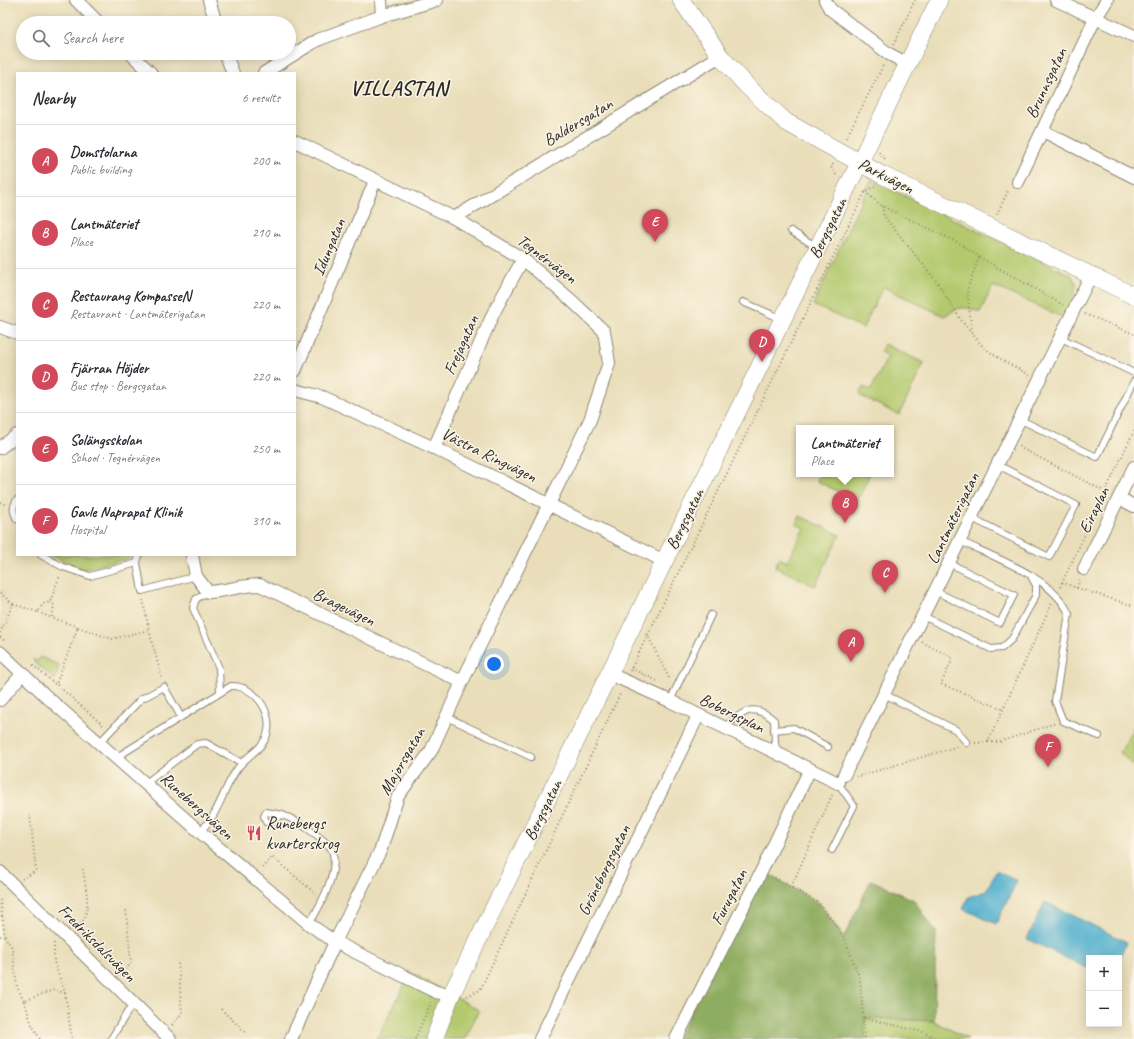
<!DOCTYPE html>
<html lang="en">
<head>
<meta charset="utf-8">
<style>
	:root { --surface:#fff; --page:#f7f7f7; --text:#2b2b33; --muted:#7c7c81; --line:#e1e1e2; --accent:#d1495b }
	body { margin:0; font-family:Caveat,sans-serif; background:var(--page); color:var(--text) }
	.controls { position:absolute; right:12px; bottom:12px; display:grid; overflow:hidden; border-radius:0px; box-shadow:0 2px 10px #0003 }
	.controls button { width:36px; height:36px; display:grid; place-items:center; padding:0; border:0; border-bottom:1px solid var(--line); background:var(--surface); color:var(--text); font:20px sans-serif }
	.you { position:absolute; left:494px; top:664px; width:14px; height:14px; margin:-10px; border:3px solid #fff; border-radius:50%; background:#1a73e8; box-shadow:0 0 0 6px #1a73e833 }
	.badge { display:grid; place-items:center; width:26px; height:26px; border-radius:50%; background:var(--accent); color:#fff; font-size:13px; font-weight:700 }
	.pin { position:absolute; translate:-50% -33px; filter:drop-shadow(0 1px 2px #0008) }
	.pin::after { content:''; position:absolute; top:21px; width:14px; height:12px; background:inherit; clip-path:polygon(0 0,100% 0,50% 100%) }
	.popup { position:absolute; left:796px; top:425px; width:98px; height:52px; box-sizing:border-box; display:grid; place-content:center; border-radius:0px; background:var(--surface); filter:drop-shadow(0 1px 3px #0005); font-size:13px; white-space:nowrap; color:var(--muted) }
	.popup b { font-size:15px; color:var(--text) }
	.popup::after { content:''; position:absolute; left:50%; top:100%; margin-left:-8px; border:8px solid transparent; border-top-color:var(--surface) }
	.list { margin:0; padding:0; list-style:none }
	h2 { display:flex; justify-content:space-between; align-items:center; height:52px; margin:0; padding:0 16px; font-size:17px }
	h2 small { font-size:13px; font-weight:400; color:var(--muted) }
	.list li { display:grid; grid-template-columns:26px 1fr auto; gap:12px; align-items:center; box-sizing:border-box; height:72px; padding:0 16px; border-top:1px solid var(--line) }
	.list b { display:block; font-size:15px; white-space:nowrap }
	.list p { margin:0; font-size:13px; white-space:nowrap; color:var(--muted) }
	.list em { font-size:13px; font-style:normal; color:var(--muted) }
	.icon { flex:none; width:22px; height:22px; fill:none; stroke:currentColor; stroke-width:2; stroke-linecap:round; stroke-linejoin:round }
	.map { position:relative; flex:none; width:1134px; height:1039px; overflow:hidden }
	.search { position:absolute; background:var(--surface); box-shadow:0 2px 10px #0003; left:16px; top:16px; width:280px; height:44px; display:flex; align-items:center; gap:10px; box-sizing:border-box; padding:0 14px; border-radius:22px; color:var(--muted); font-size:15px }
	.panel { position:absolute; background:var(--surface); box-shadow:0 2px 10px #0003; left:16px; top:72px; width:280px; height:484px; border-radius:0px }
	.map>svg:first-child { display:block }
</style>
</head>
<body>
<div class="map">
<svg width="1134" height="1039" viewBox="0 0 1134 1039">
	<rect width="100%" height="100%" fill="#fcf5e5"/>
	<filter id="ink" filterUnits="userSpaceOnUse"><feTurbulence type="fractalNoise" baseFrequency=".025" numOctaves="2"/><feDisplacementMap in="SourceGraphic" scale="8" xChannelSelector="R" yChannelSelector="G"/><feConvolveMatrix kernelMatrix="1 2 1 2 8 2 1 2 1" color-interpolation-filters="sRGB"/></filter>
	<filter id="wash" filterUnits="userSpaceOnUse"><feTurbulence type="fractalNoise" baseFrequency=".012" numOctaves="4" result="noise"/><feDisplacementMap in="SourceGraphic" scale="16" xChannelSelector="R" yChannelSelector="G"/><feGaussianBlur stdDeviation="0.9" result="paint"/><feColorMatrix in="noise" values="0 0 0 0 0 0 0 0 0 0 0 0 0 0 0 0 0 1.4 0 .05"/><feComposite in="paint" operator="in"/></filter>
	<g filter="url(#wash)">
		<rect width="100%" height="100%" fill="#e9deb9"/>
		<g fill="#b4c96e" stroke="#707a4c">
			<path d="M871,180L1071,275L1077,284L1066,319L993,286L980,312C963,306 961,306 944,316L883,287L863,328L813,305Z"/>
			<polygon points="884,344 924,363 899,415 859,395 863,387 871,390 888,356 880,352"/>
			<polygon points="820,474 829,477 830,474 870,474 857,501 817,481"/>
			<polygon points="800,516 840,535 815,586 775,567 779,558 787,562 804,528 796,524"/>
			<polygon points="49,555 132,555 127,559 83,569"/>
			<polygon points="40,657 59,665 56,678 54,679 33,661 34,659 37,662"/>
			<polygon points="1134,727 1134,766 1120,753"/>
			<polygon points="408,971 479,1010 465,1039 377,1039 408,978"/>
			<polygon points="864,1018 934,1021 968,1039 865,1039"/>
		</g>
		<polygon fill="#8fad61" stroke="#5d6c46" points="762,870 819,903 844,937 871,880 914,900 936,932 934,1021 865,1018 865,1039 677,1039"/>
		<g fill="#4fafce" stroke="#3d6d7c">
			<polygon points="996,871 1017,881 996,924 963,909 968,897 986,891"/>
			<polygon points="1045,902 1127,942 1119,959 1089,958 1089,969 1027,939"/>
		</g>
	</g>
	<g filter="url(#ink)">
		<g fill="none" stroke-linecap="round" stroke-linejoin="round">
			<defs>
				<g id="lane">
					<polyline points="791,231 817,247"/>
					<polyline points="743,302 782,319"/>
					<polyline points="1061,338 1134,373"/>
					<polyline points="1021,420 1097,457 1134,381"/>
					<path d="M17,500C12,507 13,512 17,519"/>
					<polyline points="972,518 1049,557 1076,505 998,465"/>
					<path d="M960,541C995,558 1053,577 1069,614L1055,701L1063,721L1099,736"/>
					<polyline points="41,555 63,567 90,576 137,563 139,555"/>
					<polyline points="137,563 142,591 196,576"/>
					<polyline points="935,591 1000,623 1014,595 949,563"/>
					<polyline points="208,592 196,599 193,608 219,668 220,692"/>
					<polyline points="923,616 991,649 1002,648 1012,639 1036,595 1036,585 1032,578"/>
					<polyline points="884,694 956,730 967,743"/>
					<polyline points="670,701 711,615"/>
					<polyline points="447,717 531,757"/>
					<path d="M723,728C743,713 751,701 774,720L775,743L777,752"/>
					<polyline points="774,730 794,728 828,747"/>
					<polyline points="100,742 141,699 164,687 181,717"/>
					<path d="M117,757L231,686C254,685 274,712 267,735C263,747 252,753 243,762C230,775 224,796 215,812C212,819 205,826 200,832"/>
					<polyline points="146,783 197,744 206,743 242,763"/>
					<path d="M282,814L271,823L266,822L264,816L266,812C284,814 294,819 308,829C315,834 325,840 330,847C343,866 319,908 309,924"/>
					<polyline points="832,850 854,806 838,783"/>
					<polyline points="111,1039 133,1003"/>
				</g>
				<g id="street">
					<polyline points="76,0 99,23"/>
					<polyline points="209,0 216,23"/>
					<polyline points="381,0 382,16"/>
					<polyline points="825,0 830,9 889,54 908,64"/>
					<polyline points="1056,0 1134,36"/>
					<polyline points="130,53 151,73"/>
					<polyline points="225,53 233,73"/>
					<polyline points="264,73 317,40 382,16 437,0"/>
					<polyline points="1043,131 1134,177"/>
					<polyline points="1018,182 1095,19 1107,0"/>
					<polyline points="454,218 720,56"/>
					<polyline points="0,327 17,333"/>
					<polyline points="295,371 375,181"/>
					<polyline points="295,390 322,397 434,448 664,561"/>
					<polyline points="0,448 17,435"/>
					<polyline points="434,448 494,312 523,259"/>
					<polyline points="1119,498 1134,506"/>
					<path d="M192,555L196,576L208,592C226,591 242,585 260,585L462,682"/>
					<polyline points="1084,569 1134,467"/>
					<polyline points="0,652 47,697 200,832 309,924 335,942 436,992 451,995"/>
					<polyline points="610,674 670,701 838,783"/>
					<polyline points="0,700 23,673"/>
					<polyline points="844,775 1091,275"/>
					<polyline points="0,872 170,1039"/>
					<polyline points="291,1039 335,942 381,849 398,796 431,751 462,682 590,420 609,363 604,331 571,300 523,259 454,218 295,141"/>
					<polyline points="540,1039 698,716"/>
					<polyline points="676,1039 762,870 810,769"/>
				</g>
				<g id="secondary">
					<polyline points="681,0 720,56 747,86 786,122 882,175 1134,296"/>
					<path d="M434,1039L451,995C615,664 776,331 939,0"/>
				</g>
			</defs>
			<use href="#lane" stroke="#8a8472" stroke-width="8"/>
			<use href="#street" stroke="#8a8472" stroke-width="14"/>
			<use href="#secondary" stroke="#8a8472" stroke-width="18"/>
			<g stroke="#8a8472" stroke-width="2" stroke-dasharray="1 3" stroke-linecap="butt">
				<polyline points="894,44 915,0"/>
				<polyline points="846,138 884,64"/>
				<polyline points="879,152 887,161"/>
				<polyline points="833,164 831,167 836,175"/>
				<polyline points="865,192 882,206 961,244 979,257 1063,305"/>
				<polyline points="882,206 884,216 937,282 961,320 984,348 1005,362 1030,375"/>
				<polyline points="997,214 1009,189"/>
				<polyline points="1085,314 1134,334"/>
				<polyline points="972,332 967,290 979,257"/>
				<polyline points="1019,447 1104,491"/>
				<polyline points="0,502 6,505"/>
				<polyline points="1062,582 1077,588 1134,606"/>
				<polyline points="1060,587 1134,431"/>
				<polyline points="1077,588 1080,580"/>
				<polyline points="0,593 13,604"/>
				<polyline points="50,602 54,605 52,618 78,627 56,684 103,725"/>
				<polyline points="38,612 52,618"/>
				<polyline points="78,627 112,639 149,630 143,600"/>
				<polyline points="149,630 162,679"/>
				<polyline points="0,633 13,604 38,612 43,604 50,602 60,575"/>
				<polyline points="647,634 670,680"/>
				<polyline points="0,637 5,641"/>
				<polyline points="922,642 953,658 941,684 1003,709"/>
				<polyline points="33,665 55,684"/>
				<polyline points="631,668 659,682"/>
				<polyline points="630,671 865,192 875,186"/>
				<polyline points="988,742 999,742 1056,723"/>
				<polyline points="975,743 988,742 1052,603"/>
				<polyline points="856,777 959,746"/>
				<polyline points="262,868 272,857 316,894"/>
				<polyline points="771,876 819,903 844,937 860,979 865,1039"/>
				<polyline points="22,879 36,871 30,815"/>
				<polyline points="791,887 833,793"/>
				<polyline points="0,900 5,937 12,947 17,987 24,1001 54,990 65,993"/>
				<path d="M74,929C95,917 85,888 83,869"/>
				<polyline points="0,936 5,937"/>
				<polyline points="54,943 54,962 65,993 72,1039"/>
				<polyline points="121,976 131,963 126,910"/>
				<polyline points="467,996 480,990 621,692"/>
				<polyline points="24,1001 32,1025 40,1039"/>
				<polyline points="221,1009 247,1034"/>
				<polyline points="864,1018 923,1032 937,1039"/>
				<polyline points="172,1025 182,1013 178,962"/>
				<polyline points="415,1039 431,1002"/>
			</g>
			<use href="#lane" stroke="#fff" stroke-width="6"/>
			<use href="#street" stroke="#fff" stroke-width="12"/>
			<use href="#secondary" stroke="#fff" stroke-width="17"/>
		</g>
	</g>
	<defs>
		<symbol id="restaurant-bare" viewBox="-9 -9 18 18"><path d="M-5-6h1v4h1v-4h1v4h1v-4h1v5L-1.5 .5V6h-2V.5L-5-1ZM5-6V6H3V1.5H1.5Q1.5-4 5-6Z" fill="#d1495b" stroke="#fcf5e5" stroke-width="2.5" paint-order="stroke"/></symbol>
	</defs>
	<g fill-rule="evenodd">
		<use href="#restaurant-bare" x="243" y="822" width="22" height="22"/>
	</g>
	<g text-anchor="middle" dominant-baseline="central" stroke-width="3" stroke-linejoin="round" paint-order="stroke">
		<g font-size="17" fill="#2b2b2b" stroke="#fcf5e5">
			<text transform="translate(1046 83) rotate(-65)">Brunnsgatan</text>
			<text transform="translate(578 122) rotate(-31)">Baldersgatan</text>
			<text transform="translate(886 176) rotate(27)">Parkvägen</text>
			<text transform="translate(828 228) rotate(-64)">Bergsgatan</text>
			<text transform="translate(329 247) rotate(-67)">Idungatan</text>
			<text transform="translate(547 259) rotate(37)">Tegnérvägen</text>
			<text transform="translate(461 345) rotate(-66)">Frejagatan</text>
			<text transform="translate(489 455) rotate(26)">Västra Ringvägen</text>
			<text transform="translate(1094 510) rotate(-64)">Eiraplan</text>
			<text transform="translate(953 518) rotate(-64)">Lantmäterigatan</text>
			<text transform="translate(685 519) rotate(-64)">Bergsgatan</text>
			<text transform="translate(344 607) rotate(26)">Bragevägen</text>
			<text transform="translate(732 713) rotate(26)">Bobergsplan</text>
			<text transform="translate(402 761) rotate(-60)">Majorsgatan</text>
			<text transform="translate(197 806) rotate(42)">Runebergsvägen</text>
			<text transform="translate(543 810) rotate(-64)">Bergsgatan</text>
			<text transform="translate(604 870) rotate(-64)">Gröneborgsgatan</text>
			<text transform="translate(729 897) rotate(-63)">Furugatan</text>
			<text transform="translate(97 943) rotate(45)">Fredriksdalsvägen</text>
		</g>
		<g font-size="17" fill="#2b2b2b" stroke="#fcf5e5" text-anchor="start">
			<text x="266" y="823">Runebergs<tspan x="266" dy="20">kvarterskrog</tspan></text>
		</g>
		<g font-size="21" font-weight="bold" letter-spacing="1" fill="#2b2b2b" stroke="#fcf5e5">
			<text x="399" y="88">VILLASTAN</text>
		</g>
	</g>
</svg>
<div class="controls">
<button>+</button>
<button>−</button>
</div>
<div class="you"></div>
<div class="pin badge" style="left:851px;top:662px">A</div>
<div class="pin badge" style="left:845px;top:523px">B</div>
<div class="popup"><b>Lantmäteriet</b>Place</div>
<div class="pin badge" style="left:885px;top:593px">C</div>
<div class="pin badge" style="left:762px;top:362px">D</div>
<div class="pin badge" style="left:655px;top:242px">E</div>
<div class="pin badge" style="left:1048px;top:767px">F</div>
<div class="search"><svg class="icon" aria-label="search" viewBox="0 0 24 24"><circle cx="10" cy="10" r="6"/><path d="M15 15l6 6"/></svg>Search here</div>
<section class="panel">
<h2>Nearby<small>6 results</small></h2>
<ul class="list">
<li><span class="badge">A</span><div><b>Domstolarna</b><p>Public building</p></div><em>200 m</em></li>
<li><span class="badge">B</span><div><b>Lantmäteriet</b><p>Place</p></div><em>210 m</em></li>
<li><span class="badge">C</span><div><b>Restaurang KompasseN</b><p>Restaurant · Lantmäterigatan</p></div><em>220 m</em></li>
<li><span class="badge">D</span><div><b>Fjärran Höjder</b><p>Bus stop · Bergsgatan</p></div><em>220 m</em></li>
<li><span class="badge">E</span><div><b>Solängsskolan</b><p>School · Tegnérvägen</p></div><em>250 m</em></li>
<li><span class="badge">F</span><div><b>Gavle Naprapat Klinik</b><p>Hospital</p></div><em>310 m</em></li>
</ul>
</section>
</div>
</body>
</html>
